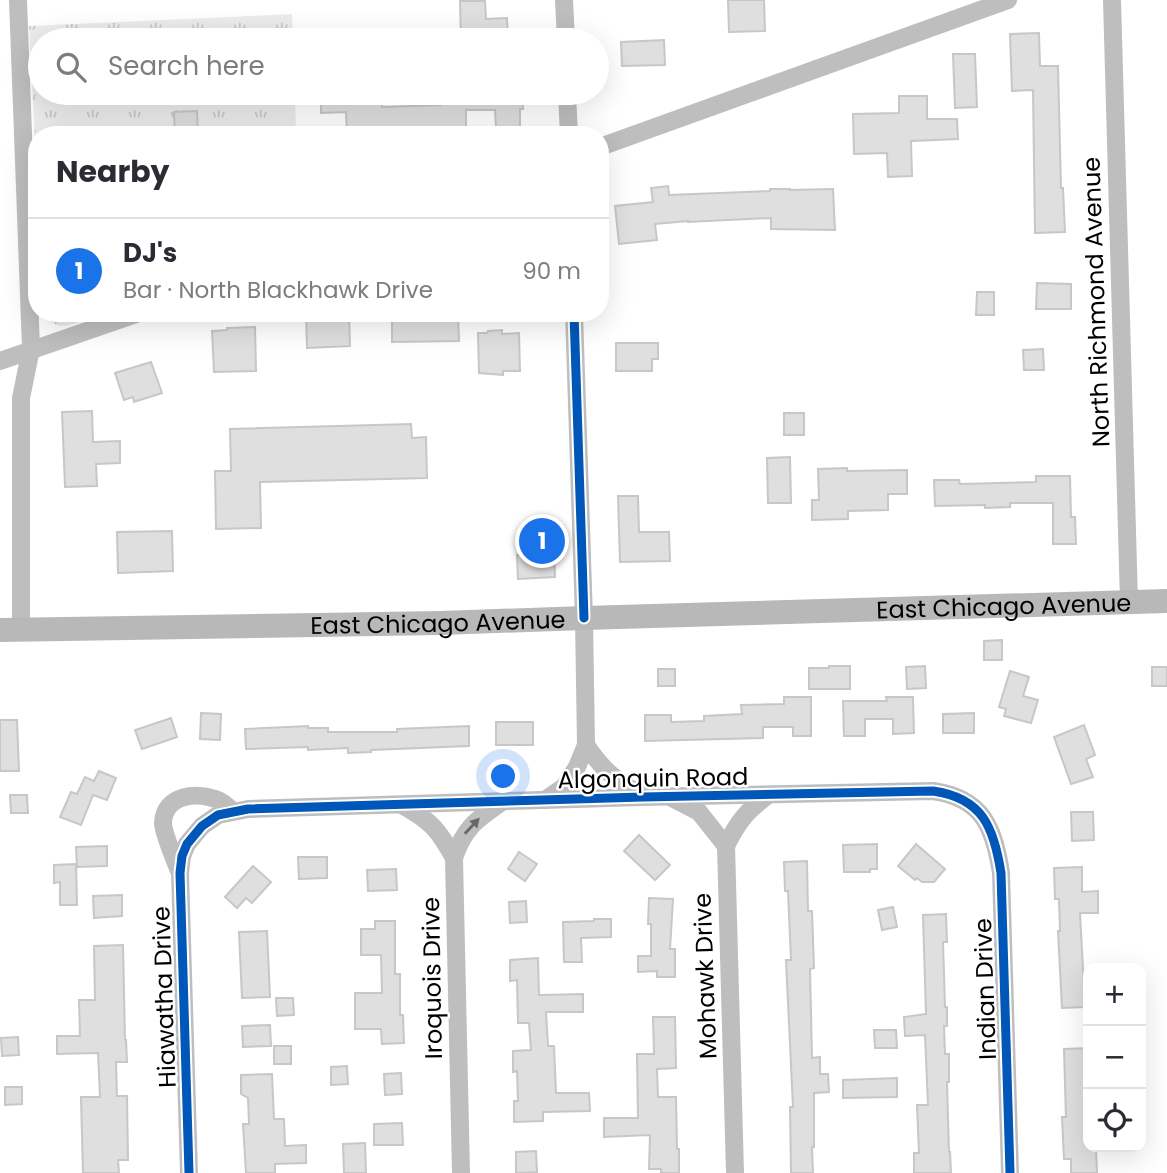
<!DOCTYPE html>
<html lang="en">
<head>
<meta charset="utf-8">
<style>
	:root { --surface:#fff; --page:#f2f2f3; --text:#2b2b33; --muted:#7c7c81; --line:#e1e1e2; --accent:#1a73e8 }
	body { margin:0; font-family:Poppins,sans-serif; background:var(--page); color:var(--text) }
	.controls { position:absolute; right:21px; bottom:21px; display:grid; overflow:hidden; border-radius:14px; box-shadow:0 7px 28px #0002 }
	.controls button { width:63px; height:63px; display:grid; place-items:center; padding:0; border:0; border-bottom:2px solid var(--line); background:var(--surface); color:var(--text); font:35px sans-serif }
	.you { position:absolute; left:504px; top:777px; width:24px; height:24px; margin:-18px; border:5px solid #fff; border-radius:50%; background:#1a73e8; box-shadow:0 0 0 10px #1a73e833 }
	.badge { display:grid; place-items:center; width:46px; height:46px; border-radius:50%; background:var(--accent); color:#fff; font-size:23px; font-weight:700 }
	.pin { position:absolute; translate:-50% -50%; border:4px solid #fff; box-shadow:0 2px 7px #0006 }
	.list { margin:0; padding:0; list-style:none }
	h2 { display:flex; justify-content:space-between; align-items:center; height:91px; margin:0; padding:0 28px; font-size:30px }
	h2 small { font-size:23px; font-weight:400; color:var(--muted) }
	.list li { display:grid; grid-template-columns:46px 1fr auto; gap:21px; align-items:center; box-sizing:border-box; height:105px; padding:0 28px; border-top:2px solid var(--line) }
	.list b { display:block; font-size:26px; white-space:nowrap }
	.list p { margin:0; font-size:23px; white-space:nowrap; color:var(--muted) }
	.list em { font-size:23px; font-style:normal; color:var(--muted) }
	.icon { flex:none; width:38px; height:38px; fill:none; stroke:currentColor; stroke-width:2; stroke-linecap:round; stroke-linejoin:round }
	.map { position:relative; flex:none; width:1167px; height:1173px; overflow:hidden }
	.search { position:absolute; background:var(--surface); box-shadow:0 7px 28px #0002; left:28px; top:28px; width:581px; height:77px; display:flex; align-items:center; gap:18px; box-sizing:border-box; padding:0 24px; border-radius:38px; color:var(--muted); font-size:26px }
	.panel { position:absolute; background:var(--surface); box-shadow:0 7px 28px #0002; left:28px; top:126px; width:581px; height:196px; border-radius:28px }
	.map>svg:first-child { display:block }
</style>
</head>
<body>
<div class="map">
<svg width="1167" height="1173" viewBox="0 0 1167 1173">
	<defs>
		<pattern id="park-tufts" width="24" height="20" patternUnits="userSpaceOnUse" patternTransform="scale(1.75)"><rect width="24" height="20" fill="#ececec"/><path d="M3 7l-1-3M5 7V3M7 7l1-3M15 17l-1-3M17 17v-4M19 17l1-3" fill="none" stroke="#c9c9c9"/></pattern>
	</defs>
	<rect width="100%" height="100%" fill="#fff"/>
	<g fill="url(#park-tufts)">
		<polygon points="292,14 293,40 40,40 40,93 295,93 296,135 37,135 37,181 29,26"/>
		<path d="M44,313H101C90,317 67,329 57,325C51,323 48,318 44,313Z"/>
	</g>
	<g fill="#dfdfdf" stroke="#c7c7c7" stroke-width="2">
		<polygon points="728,0 764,0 765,31 729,32"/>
		<polygon points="460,1 485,1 486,19 507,18 508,40 461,40"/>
		<polygon points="1039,33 1040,66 1058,66 1061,188 1063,188 1065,232 1035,233 1033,90 1012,91 1010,34"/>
		<polygon points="664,40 665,65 622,66 621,42"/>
		<polygon points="953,54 975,54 977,107 955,108"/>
		<polygon points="321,93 382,93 382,107 441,105 440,93 522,93 523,109 520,109 520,127 496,128 495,110 466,110 466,130 420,131 420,135 347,135 346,112 321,113"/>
		<polygon points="899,96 927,96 927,119 957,119 958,139 911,141 912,176 888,177 887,153 854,154 853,114 899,113"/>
		<polygon points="197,111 198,135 175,135 174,112"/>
		<polygon points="668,186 669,195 770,191 770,189 790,189 790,190 833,189 835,230 771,229 771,218 688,222 688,221 655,224 657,240 619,244 615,206 653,202 651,188"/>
		<polygon points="1037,283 1071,284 1071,309 1036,309"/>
		<polygon points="977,292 994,292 994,315 976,315"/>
		<polygon points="306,313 349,313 350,346 307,348"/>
		<polygon points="392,313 458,313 459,341 392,342"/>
		<polygon points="255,327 256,371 214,372 212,331 227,330 227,328"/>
		<polygon points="502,330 502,334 519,333 520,371 503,371 503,375 479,373 478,333 487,333 488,331"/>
		<polygon points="616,343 658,343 658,359 652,359 652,371 616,371"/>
		<polygon points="1043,349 1044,370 1024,370 1023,350"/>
		<polygon points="151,362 162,393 134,402 133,397 124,400 115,373"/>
		<polygon points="92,411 93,442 120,441 120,463 96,464 97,486 65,487 62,412"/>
		<rect x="784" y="413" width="20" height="22"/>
		<polygon points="411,424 412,438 426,437 427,478 260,482 261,528 216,529 215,471 231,471 230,429"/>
		<polygon points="790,457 791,503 768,503 767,458"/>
		<polygon points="847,468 847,471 907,470 907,494 888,494 888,510 848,511 848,519 812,520 812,500 819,500 818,469"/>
		<polygon points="1036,476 1070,476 1071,517 1075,517 1076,544 1053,544 1053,503 1010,503 1010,507 985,508 985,505 935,506 934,480 959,480 960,484 1036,482"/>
		<polygon points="618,496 638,496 639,532 669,532 670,561 620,562"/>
		<polygon points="553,526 555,577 518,579 517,555 531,555 530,527"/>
		<polygon points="172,531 173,571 118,573 117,532"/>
		<polygon points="1002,640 1002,660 984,660 984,641"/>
		<polygon points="829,666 850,666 850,689 809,689 809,668 829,668"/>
		<polygon points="925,666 926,688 907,689 906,667"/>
		<rect x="1152" y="667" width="15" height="19"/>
		<rect x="658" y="669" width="17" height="17"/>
		<polygon points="1010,671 1029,677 1023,696 1038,700 1031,723 1004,716 1006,709 999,707"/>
		<polygon points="784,697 811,697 811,736 793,736 793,727 763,727 763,738 645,741 645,715 671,715 671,722 704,721 704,716 742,714 741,705 784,704"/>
		<polygon points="886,697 913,697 914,733 893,734 893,719 865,719 865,736 844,736 843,701 887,701"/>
		<polygon points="201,713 221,714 220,740 200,739"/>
		<polygon points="974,713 974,733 943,733 943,714"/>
		<polygon points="171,718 177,737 142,749 135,730"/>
		<polygon points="0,720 17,720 19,771 0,771"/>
		<rect x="496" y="722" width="37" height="23"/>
		<polygon points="1084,725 1095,755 1086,759 1093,777 1071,784 1054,737"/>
		<polygon points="308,726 308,728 328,728 328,732 397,732 397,729 469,726 469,746 371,750 371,752 348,753 348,748 308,750 308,747 246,749 245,729"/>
		<polygon points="99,771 116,778 107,800 93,795 81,825 60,817 71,792 77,794 85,777 94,781"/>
		<polygon points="10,795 27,795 28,813 11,813"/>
		<polygon points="1071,812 1093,812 1094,840 1072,841"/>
		<polygon points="639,835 670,865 655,880 624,851"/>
		<polygon points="877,844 877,869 870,869 870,872 844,872 843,845"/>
		<polygon points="916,844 945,869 934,882 922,882 917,878 915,880 898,866"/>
		<polygon points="107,846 107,866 77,867 76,847"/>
		<polygon points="519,852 537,864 525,881 508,869"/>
		<polygon points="298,857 327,857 327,878 299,879"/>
		<polygon points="807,861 808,911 812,911 814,968 810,969 812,1058 820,1057 820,1074 828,1074 829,1092 814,1093 814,1147 812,1147 813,1173 791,1173 790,1107 793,1107 786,960 791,960 788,891 785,891 784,862"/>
		<polygon points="76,864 77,905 60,905 60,882 54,883 54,865"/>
		<polygon points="253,866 271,882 252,903 246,898 237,908 225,897"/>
		<polygon points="1082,867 1082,892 1098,891 1098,913 1080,913 1085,1007 1062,1008 1058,931 1060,931 1059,899 1055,899 1054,868"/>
		<polygon points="396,869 397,890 368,891 367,870"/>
		<polygon points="122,895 122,916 94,918 93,896"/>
		<polygon points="649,898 673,899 670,949 675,949 675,977 657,977 657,971 638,972 638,956 651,956 651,924 648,924"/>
		<polygon points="526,901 527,922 510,923 509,902"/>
		<polygon points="893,907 897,927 882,930 878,910"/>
		<polygon points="946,914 947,942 943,942 945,1007 947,1007 947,1026 944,1026 945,1054 949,1054 949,1082 947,1082 949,1152 950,1152 951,1173 914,1173 914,1153 919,1153 917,1105 928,1105 925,1035 905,1036 904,1017 926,1014 923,915"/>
		<polygon points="594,919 611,919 611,937 581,938 582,962 564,962 563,922 594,921"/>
		<polygon points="375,921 395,921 395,974 400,974 400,1015 403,1015 404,1043 382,1044 381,1029 355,1029 355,993 382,993 381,955 361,955 361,929 375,929"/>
		<polygon points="267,931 270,997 242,998 239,932"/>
		<polygon points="123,945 125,1040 126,1040 127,1062 116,1062 117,1096 127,1096 128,1160 118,1160 119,1173 83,1173 81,1097 100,1097 98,1053 57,1054 57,1036 80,1036 79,1000 95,1000 94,946"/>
		<polygon points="538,958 539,995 583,994 583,1012 546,1012 548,1046 554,1046 556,1093 589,1093 590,1111 543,1112 543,1121 514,1122 514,1101 518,1101 517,1071 513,1072 513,1051 531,1050 529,1023 518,1023 517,980 510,981 510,960"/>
		<polygon points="276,998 293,998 294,1015 277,1016"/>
		<polygon points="653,1017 675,1017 676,1068 657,1069 658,1097 676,1097 677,1149 679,1149 679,1173 661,1173 661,1169 649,1169 650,1135 604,1137 604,1118 638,1118 637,1054 654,1054"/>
		<polygon points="270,1025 271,1046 243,1047 242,1026"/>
		<polygon points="874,1030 896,1030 897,1048 875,1048"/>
		<polygon points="18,1037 19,1055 2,1056 1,1038"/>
		<rect x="274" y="1046" width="17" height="18"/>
		<polygon points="1088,1048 1088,1147 1096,1147 1097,1173 1071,1173 1071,1159 1064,1159 1062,1117 1066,1117 1064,1049"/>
		<polygon points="347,1066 348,1084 331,1085 331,1067"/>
		<polygon points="401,1073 402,1094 385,1095 384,1074"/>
		<polygon points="272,1074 274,1119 284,1119 285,1146 306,1145 306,1163 275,1164 275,1173 246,1173 243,1124 249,1124 248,1098 241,1094 241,1075"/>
		<polygon points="897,1078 897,1097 843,1098 843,1080"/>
		<polygon points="5,1087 22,1087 22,1104 5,1105"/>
		<polygon points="402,1123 403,1145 374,1145 374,1124"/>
		<polygon points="365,1143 366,1173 344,1173 343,1144"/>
		<polygon points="536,1151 537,1172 516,1173 516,1152"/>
	</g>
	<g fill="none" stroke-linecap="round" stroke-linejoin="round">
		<g stroke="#bebebe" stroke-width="18">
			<polyline points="18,0 31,349 21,398 21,629"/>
			<polyline points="564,0 566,40"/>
			<polyline points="1112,0 1129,602"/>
			<polyline points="567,93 569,135"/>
			<polyline points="600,147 1008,0"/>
			<polyline points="0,361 139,313"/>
			<path d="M586,745C603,771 616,780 642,796"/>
			<polyline points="672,798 699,812 726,846"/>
			<polyline points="545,800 564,787 577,767 586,745 584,618 574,313"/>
			<path d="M402,805C431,821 438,829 454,858"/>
			<path d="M179,871C175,860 163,833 163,823C164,794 198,791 220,801C224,803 229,808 233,811"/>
			<path d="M189,1173L180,873L182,856L187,844L202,826L218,815L248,809L643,797L933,791C983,798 994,828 1001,873L1010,1173"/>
			<path d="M461,1173L454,858C464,828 476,820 502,802"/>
			<path d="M735,1173L726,846C738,821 747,811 768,795"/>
		</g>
		<path stroke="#b8b8b8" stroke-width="24" id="s1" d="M0,630L441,623L584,618L1167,601"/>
		<defs>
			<g id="cycleway">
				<polyline points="574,313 584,618"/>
				<path d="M189,1173L180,873L182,856L187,844L202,826L218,815L248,809L643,797L933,791C983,798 994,828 1001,873L1010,1173"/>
			</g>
		</defs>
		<use href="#cycleway" stroke="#fff" stroke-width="13"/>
		<use href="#cycleway" stroke="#0057b8" stroke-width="9"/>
	</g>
	<defs><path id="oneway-solid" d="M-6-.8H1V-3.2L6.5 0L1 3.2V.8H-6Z" transform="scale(1.75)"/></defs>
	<use fill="#686868" href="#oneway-solid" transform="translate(472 826) rotate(-47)"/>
	<g text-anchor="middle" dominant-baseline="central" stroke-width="5" stroke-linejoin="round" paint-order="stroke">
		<g font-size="24" fill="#000" stroke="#fff">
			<text transform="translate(1096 302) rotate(-92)">North Richmond Avenue</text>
			<text stroke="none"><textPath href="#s1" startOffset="1004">East Chicago Avenue</textPath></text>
			<text stroke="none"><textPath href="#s1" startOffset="438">East Chicago Avenue</textPath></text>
			<text transform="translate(653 778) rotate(-1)">Algonquin Road</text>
			<text transform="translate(705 976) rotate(-92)">Mohawk Drive</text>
			<text transform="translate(432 978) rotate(-91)">Iroquois Drive</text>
			<text transform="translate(985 989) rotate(-92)">Indian Drive</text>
			<text transform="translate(164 997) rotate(-92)">Hiawatha Drive</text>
		</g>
	</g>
</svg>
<div class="controls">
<button>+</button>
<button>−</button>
<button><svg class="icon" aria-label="locate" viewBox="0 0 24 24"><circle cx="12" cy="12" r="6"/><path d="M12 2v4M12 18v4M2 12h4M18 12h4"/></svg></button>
</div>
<div class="you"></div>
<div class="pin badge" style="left:542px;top:541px">1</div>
<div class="search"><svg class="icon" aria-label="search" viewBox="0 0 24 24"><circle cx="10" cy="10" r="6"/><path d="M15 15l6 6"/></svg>Search here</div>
<section class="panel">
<h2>Nearby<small></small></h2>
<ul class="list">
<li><span class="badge">1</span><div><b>DJ's</b><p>Bar · North Blackhawk Drive</p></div><em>90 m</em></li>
</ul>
</section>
</div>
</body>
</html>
